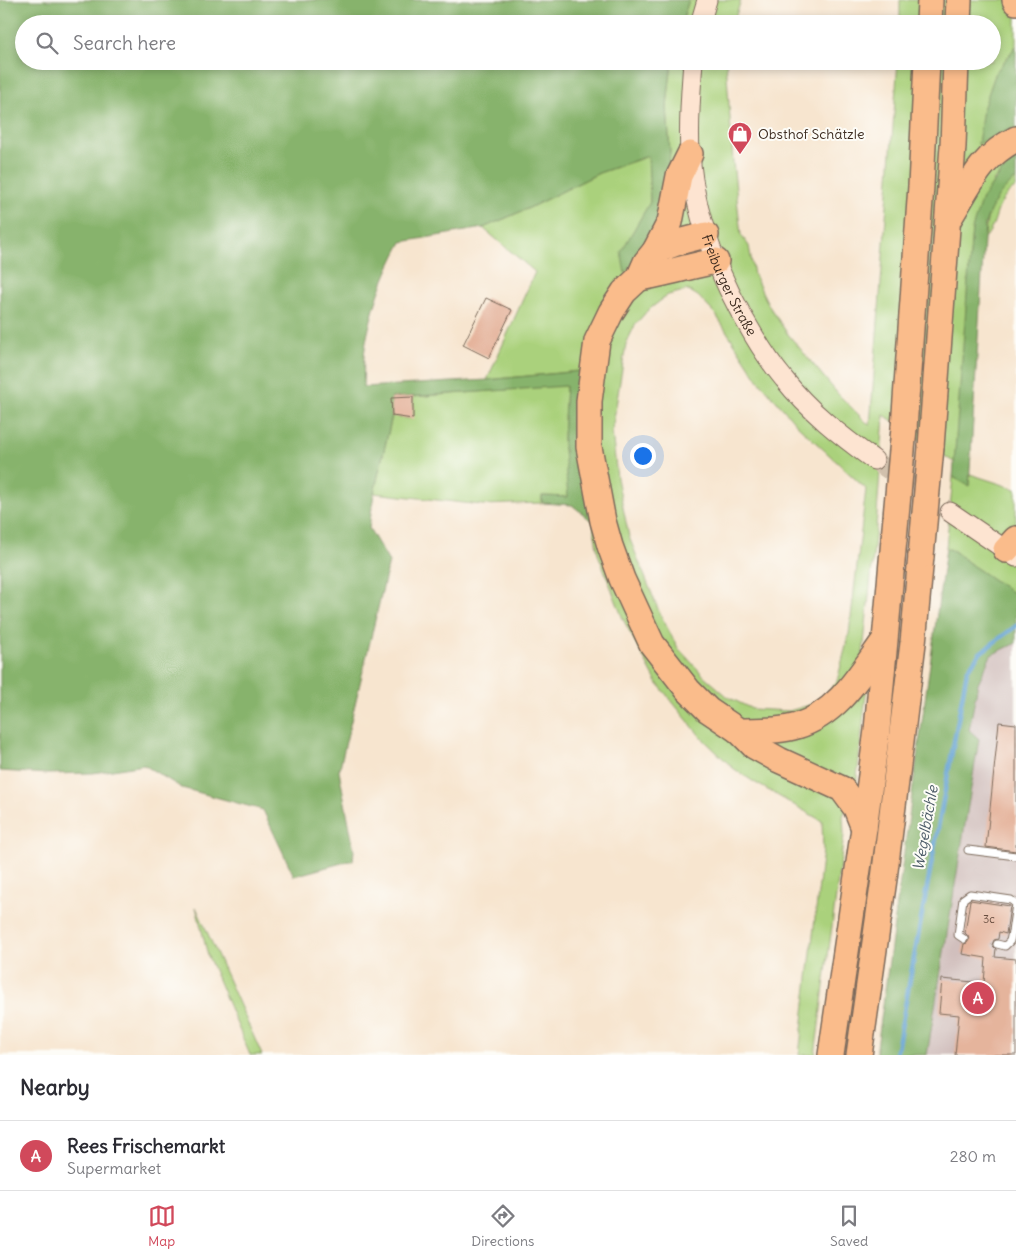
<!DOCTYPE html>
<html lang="en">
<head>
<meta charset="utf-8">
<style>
	:root { --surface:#fff; --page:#f2f2f3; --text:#2b2b33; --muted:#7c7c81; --line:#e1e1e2; --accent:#d1495b }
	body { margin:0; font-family:Delius,sans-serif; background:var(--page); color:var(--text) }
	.you { position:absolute; left:642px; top:455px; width:18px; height:18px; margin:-12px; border:4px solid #fff; border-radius:50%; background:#1a73e8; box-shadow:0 0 0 8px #1a73e833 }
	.badge { display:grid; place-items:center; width:32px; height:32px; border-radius:50%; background:var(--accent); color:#fff; font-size:16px; font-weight:700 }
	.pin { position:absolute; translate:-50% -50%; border:2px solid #fff; box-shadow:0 1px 5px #0006 }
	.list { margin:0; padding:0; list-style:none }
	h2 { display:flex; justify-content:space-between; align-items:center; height:65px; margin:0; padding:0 20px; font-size:21px }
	h2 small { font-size:16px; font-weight:400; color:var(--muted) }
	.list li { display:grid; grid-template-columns:32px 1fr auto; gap:15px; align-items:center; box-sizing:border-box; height:70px; padding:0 20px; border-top:1px solid var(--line) }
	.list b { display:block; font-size:19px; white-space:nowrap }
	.list p { margin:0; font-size:16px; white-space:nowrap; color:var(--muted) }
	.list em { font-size:16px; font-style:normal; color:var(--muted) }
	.icon { flex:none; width:28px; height:28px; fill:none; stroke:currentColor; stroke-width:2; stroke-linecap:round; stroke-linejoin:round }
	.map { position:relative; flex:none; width:1016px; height:1055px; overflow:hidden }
	.search { position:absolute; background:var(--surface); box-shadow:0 2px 8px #0003; left:15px; right:15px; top:15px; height:55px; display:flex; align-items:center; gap:12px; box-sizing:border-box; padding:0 18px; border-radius:28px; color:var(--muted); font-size:19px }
	.sheet { height:135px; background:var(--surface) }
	nav { display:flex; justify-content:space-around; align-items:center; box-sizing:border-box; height:70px; border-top:1px solid var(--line); background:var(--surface); font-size:14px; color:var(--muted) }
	nav a { display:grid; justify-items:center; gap:2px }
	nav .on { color:var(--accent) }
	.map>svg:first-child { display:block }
</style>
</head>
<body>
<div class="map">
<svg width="1016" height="1055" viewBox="0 0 1016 1055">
	<rect width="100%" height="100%" fill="#fdfcf7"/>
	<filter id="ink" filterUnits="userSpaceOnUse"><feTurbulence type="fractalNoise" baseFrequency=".02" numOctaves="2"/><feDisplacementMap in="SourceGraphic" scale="10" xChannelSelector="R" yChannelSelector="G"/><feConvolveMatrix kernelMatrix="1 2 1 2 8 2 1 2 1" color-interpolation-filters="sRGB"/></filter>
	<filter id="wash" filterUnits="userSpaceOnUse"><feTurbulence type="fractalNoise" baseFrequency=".0096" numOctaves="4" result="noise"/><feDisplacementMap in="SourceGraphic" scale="20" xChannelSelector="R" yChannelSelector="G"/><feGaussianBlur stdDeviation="1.12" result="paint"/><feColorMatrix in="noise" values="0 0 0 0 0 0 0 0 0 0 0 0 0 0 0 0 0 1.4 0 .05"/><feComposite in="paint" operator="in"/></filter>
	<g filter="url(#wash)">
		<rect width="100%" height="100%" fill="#f7e5cf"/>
		<polygon fill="#d1bfbd" points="1016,643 1016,1055 927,1055 979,739 969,730 978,683 991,655"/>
		<g fill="#aad17c" stroke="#727e4d" fill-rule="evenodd">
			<polygon points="689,0 741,0 733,24 681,24"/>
			<path d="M900,0H1016V46L996,72L978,143L1016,127V159L1004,169L994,180L972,229L955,463L884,415L876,528L863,653L867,685L856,787L843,816L844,835L815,1055H799L823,850L822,821L754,782L733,768L701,737L657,683L623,619L598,554L593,522L580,371L487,380L535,272L483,228L529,208L599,173L649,156L650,202L625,272L670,153L667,106L672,61H726L733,162L741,235L749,246L754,275L769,306L787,333L838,394L870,426L898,61H992V24H900ZM688,290L698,296L716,315L759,381L797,425L866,489L849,634L837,681L827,693L813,704L789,711L752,709L728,697L704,676L678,648L660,614L629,537L617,478L612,431L626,344L635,325L647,311L668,295Z"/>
			<path d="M1016,179V187C992,204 1000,221 985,238C986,211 994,195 1016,179Z"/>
			<polygon points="566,385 563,438 569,497 542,496 542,503 482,505 374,493 392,416 413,419 413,397"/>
			<polygon points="970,474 1016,489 1016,595 973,566 954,551 946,548 953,477 969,485"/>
			<polygon points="196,907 262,1055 250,1055 208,956"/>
		</g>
		<g fill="#87b36c" stroke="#616e45">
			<path d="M0,0H689L681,24H24V61H672L667,106L670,153L666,196L660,220L633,263L625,273L621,252L650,202L648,156L599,173L529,208L483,228L402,242C384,274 371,311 365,348C363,360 364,374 363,387L487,380L580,371L593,522L572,505L542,503V496L568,497L563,438L566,386L391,398L392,416L374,493L369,528L389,562L339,771L354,850L353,860L294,876L263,810L182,788L144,765L93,773L48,774L0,771Z"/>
			<polygon points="1016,46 1016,127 978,144 983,109 996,72"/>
			<path d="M1016,159V179C1000,191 991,205 985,224L969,486L953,477L972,229L982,198L1004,169Z"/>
			<polygon points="946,548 954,551 973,566 1016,595 1016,643 991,655 978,683 969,730 979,739 927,1055 876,1055"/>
		</g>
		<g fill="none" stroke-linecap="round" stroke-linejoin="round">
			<polyline stroke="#60a0d2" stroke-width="4.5" points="896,1055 967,671 980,653 1016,626"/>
		</g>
		<g id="blocks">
			<g fill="#e5b49c">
				<polygon points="486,298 512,310 489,358 463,345"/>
				<polygon points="413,397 413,419 392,416 391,398"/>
				<polygon points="999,722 1016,724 1016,851 986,847"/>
				<polygon points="970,900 1010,906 1006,934 999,932 998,939 994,940 992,945 996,949 995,957 1016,959 1016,1055 955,1055 959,1015 939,1013 942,979 984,983 986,958 962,954 964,944 967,943 969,940 968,936 965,933"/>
			</g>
		</g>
	</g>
	<g filter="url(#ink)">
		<use href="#blocks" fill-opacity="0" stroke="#7d6b5c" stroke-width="1"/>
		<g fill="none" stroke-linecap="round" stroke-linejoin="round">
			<polyline stroke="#d1c0ac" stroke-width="19" stroke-dasharray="19 9" stroke-linecap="butt" points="874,460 950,512"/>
			<defs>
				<g id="lane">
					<polyline points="968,850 1016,856"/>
					<polyline points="964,939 958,935 963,899 970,894 1011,900 1016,904 1012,932 1016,932"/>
					<polyline points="997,944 1005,946 1010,941 1012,932"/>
				</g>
				<g id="secondary">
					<polyline points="700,24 707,0"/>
					<path id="s1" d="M693,61C691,91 688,122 690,152C694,218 720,280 754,336C763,351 773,366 784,379C809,411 841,436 874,460"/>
					<polyline points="950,512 1016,557"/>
				</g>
				<g id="highway">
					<polyline points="1015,0 1016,2"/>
					<polyline points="929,24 930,0"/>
					<polyline points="958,24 959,0"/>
					<polyline points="690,154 679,176 670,222 655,251 646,262 639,278 624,292 611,312 597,341 589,401 589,447 603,521 610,546 622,579 652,644 688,690 708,710 739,731 754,746 779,760 842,789 856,808 864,828"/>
					<path d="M950,217C970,185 980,157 1016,139"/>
					<polyline points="655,251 679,242 706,235"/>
					<path d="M639,278C665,274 690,266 716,261"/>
					<polyline points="904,428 921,186 927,61"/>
					<polyline points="931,447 953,146 956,61"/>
					<polyline points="1006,550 1016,539"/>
					<path d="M739,731C758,730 779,732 797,726C839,713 860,674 884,641"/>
					<polyline points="831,1055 864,828 877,730 894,539"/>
					<polyline points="859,1055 884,879 913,643 921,556"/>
				</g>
			</defs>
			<use href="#lane" stroke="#7d6b5c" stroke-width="9"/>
			<use href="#secondary" stroke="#7d6b5c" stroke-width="21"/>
			<use href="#highway" stroke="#7d6b5c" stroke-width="28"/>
			<use href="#lane" stroke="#fff" stroke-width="7"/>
			<use href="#secondary" stroke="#fde4d1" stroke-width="19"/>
			<use href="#highway" stroke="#fabc8b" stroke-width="25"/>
			<defs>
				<g id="highway-bridge">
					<polyline points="894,539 904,428"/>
					<polyline points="921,556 931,447"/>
				</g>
			</defs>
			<use href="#highway-bridge" stroke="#7d6b5c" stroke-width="28" stroke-linecap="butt"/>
			<use href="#highway-bridge" stroke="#fabc8b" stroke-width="25"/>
		</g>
	</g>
	<defs>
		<symbol id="shop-pin" viewBox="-11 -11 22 30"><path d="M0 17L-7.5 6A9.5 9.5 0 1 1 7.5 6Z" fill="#d1495b" stroke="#fdfcf7"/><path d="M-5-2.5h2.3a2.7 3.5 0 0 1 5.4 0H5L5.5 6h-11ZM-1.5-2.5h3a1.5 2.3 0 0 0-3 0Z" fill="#fff"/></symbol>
	</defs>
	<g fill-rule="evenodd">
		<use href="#shop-pin" x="726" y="120" width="28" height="38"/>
	</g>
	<g text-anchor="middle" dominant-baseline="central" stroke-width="4" stroke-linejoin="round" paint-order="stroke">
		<g font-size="11" fill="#664c3e">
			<text x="989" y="919">3c</text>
		</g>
		<g font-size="14" fill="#3b2a1e" stroke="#fdfcf7" text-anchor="start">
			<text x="758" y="134">Obsthof Schätzle</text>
		</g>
		<g font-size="14" fill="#3b2a1e" stroke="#fdfcf7">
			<text stroke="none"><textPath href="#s1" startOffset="231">Freiburger Straße</textPath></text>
		</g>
		<g font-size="15" font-style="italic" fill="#4a5966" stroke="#fdfcf7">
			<text transform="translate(925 828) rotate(-80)">Wegelbächle</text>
		</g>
	</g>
</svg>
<div class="you"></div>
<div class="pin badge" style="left:978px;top:998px">A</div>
<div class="search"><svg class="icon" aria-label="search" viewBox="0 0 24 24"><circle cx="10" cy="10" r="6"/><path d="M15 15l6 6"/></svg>Search here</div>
</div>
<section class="sheet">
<h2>Nearby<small></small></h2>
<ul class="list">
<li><span class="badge">A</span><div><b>Rees Frischemarkt</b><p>Supermarket</p></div><em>280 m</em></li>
</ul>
</section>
<nav>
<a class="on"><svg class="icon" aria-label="map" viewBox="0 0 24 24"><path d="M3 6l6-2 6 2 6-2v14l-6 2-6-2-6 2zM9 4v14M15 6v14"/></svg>Map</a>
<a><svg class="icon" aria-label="directions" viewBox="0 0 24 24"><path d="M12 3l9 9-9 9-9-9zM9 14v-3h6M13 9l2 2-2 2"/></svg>Directions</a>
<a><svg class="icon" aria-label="saved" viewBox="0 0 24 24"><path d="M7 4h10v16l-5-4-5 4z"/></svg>Saved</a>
</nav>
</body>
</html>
